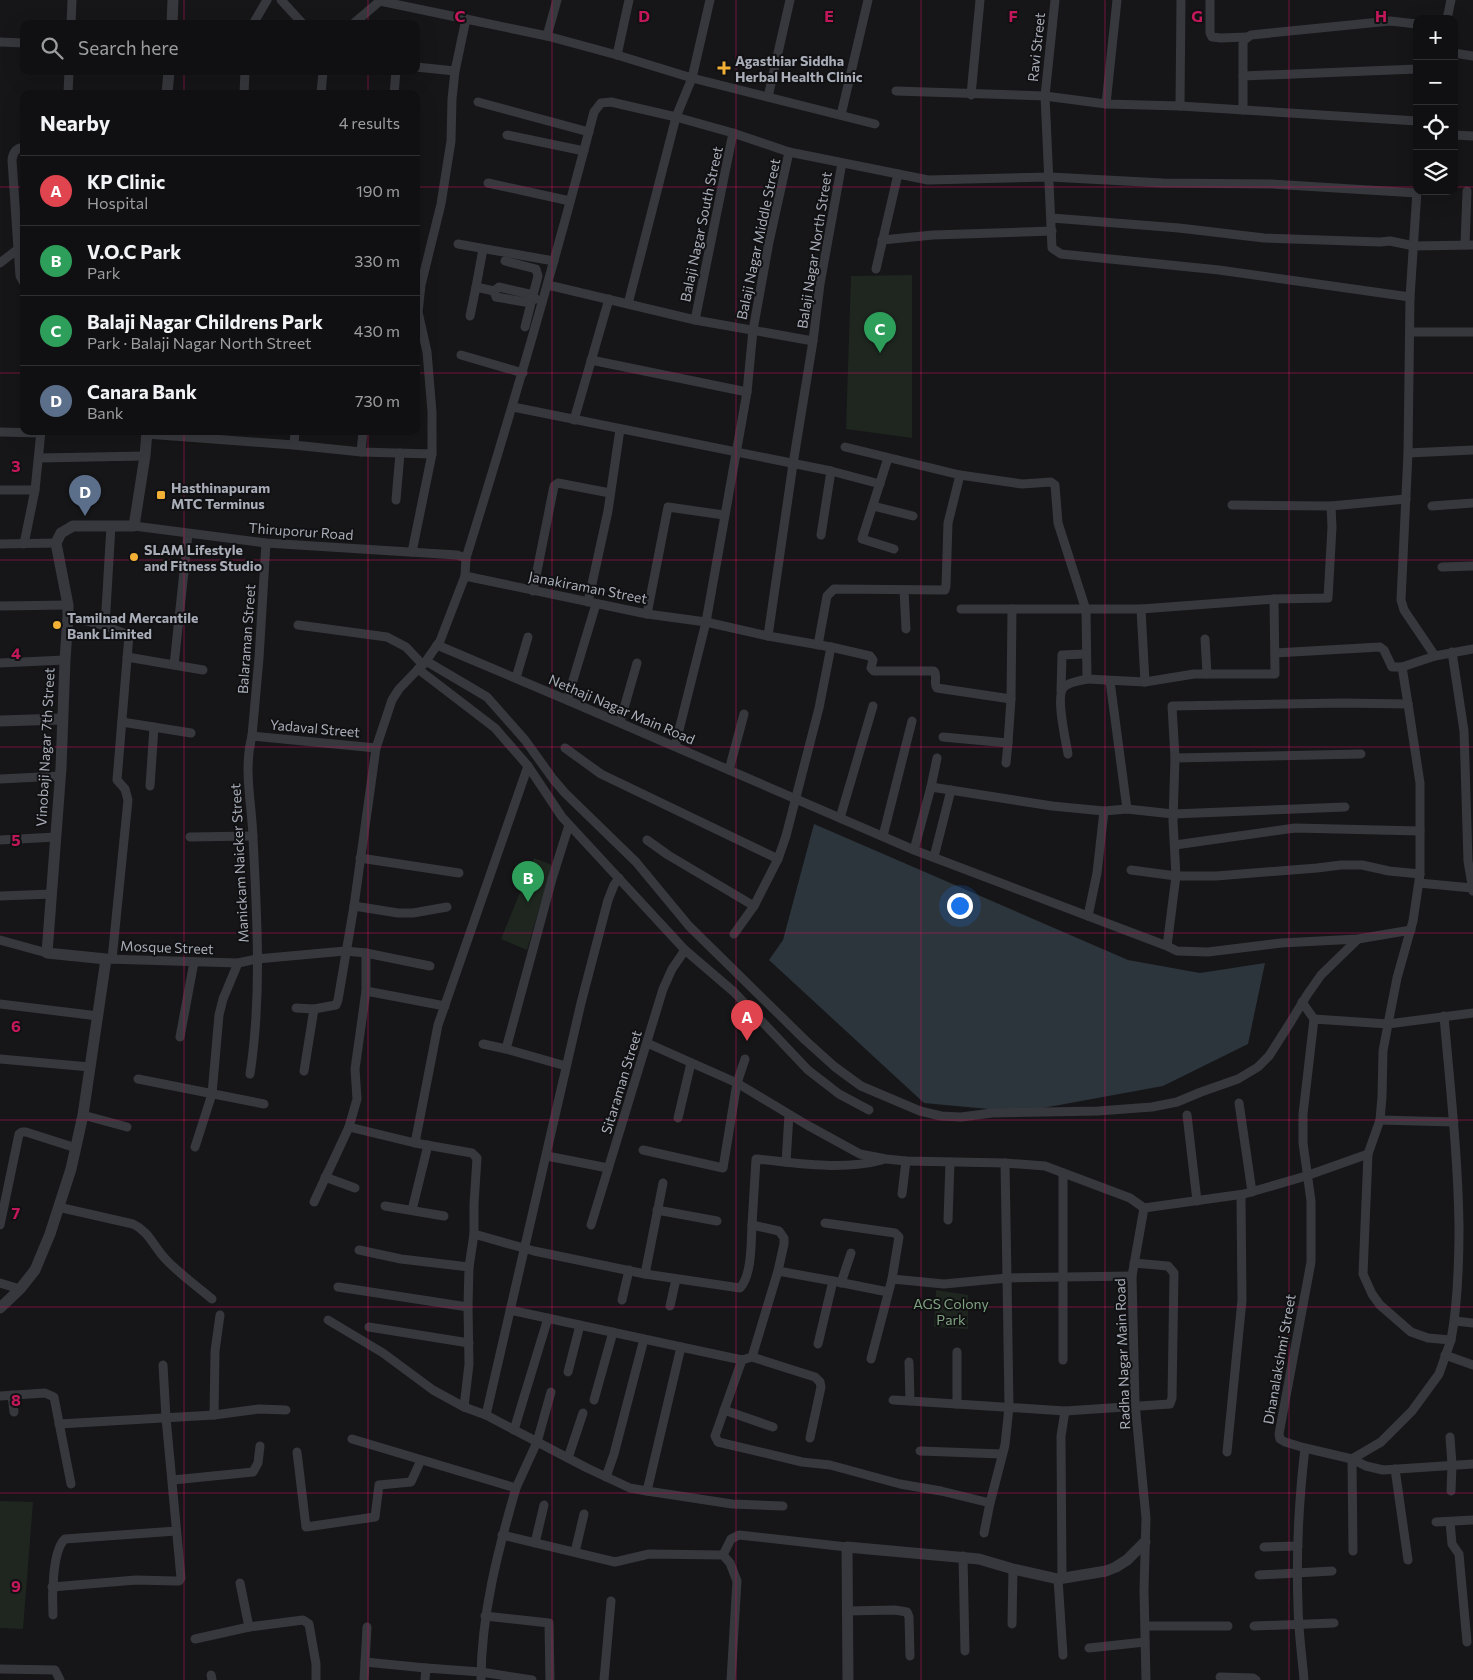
<!DOCTYPE html>
<html lang="en">
<head>
<meta charset="utf-8">
<style>
	:root { --surface:#101012; --page:#1e1e20; --text:#f1f3f6; --muted:#9c9d9f; --line:#303032; --accent:#f2b134 }
	body { margin:0; font-family:Commissioner,sans-serif; background:var(--page); color:var(--text) }
	.controls { position:absolute; right:15px; top:15px; display:grid; overflow:hidden; border-radius:10px; box-shadow:0 5px 20px #0002 }
	.controls button { width:45px; height:45px; display:grid; place-items:center; padding:0; border:0; border-bottom:1px solid var(--line); background:var(--surface); color:var(--text); font:25px sans-serif }
	.you { position:absolute; left:959px; top:905px; width:18px; height:18px; margin:-12px; border:4px solid #fff; border-radius:50%; background:#1a73e8; box-shadow:0 0 0 8px #1a73e833 }
	.badge { display:grid; place-items:center; width:32px; height:32px; border-radius:50%; background:var(--accent); color:#fff; font-size:16px; font-weight:700 }
	.pin { position:absolute; translate:-50% -41px; filter:drop-shadow(0 1px 2px #0008) }
	.pin::after { content:''; position:absolute; top:26px; width:18px; height:15px; background:inherit; clip-path:polygon(0 0,100% 0,50% 100%) }
	.list { margin:0; padding:0; list-style:none }
	h2 { display:flex; justify-content:space-between; align-items:center; height:65px; margin:0; padding:0 20px; font-size:21px }
	h2 small { font-size:16px; font-weight:400; color:var(--muted) }
	.list li { display:grid; grid-template-columns:32px 1fr auto; gap:15px; align-items:center; box-sizing:border-box; height:70px; padding:0 20px; border-top:1px solid var(--line) }
	.list b { display:block; font-size:19px; white-space:nowrap }
	.list p { margin:0; font-size:16px; white-space:nowrap; color:var(--muted) }
	.list em { font-size:16px; font-style:normal; color:var(--muted) }
	.icon { flex:none; width:28px; height:28px; fill:none; stroke:currentColor; stroke-width:2; stroke-linecap:round; stroke-linejoin:round }
	.map { position:relative; flex:none; width:1473px; height:1680px; overflow:hidden }
	.search { position:absolute; background:var(--surface); box-shadow:0 5px 20px #0002; left:20px; top:20px; width:400px; height:55px; display:flex; align-items:center; gap:12px; box-sizing:border-box; padding:0 18px; border-radius:10px; color:var(--muted); font-size:19px }
	.panel { position:absolute; background:var(--surface); box-shadow:0 5px 20px #0002; left:20px; top:90px; width:400px; height:345px; border-radius:10px }
	.map>svg:first-child { display:block }
</style>
</head>
<body>
<div class="map">
<svg width="1473" height="1680" viewBox="0 0 1473 1680">
	<rect width="100%" height="100%" fill="#161618"/>
	<g fill="#1e261f">
		<polygon points="912,275 912,438 846,429 851,276"/>
		<polygon points="534,858 552,865 527,950 501,939"/>
		<polygon points="936,1290 968,1295 968,1329 934,1327"/>
		<polygon points="0,1501 33,1502 23,1629 0,1628"/>
	</g>
	<polygon fill="#2c353c" points="814,824 1128,960 1200,973 1265,963 1248,1044 1163,1086 1021,1112 924,1103 769,960 783,940"/>
	<g fill="none" stroke-linecap="round" stroke-linejoin="round">
		<g stroke="#37383d" stroke-width="9">
			<polyline points="281,0 303,24"/>
			<polyline points="1055,0 1045,96 1052,248 1061,254 1219,270 1410,297"/>
			<polyline points="1210,0 1210,33 1212,37 1221,38 1247,37"/>
			<polyline points="380,1 466,19"/>
			<polyline points="1447,19 1451,0"/>
			<polyline points="71,24 72,0"/>
			<polyline points="253,24 267,0"/>
			<polyline points="353,24 381,0"/>
			<polyline points="547,36 557,0"/>
			<polyline points="0,42 24,43"/>
			<polyline points="1454,53 1473,56"/>
			<polyline points="617,55 629,0"/>
			<polyline points="416,67 455,71"/>
			<polyline points="1243,76 1417,69"/>
			<polyline points="896,91 1045,96 1106,104 1180,106 1417,121"/>
			<polyline points="68,94 69,71"/>
			<polyline points="244,94 245,71"/>
			<polyline points="321,94 323,71"/>
			<polyline points="394,94 396,71"/>
			<polyline points="971,95 980,0"/>
			<polyline points="768,97 790,0"/>
			<polyline points="478,102 589,132"/>
			<polyline points="1106,104 1117,0"/>
			<polyline points="1180,106 1181,0"/>
			<polyline points="1243,110 1243,44 1244,40 1251,35 1390,21 1417,24"/>
			<polyline points="841,115 868,0"/>
			<polyline points="507,135 584,151"/>
			<polyline points="1454,135 1473,136"/>
			<polyline points="488,183 570,201"/>
			<polyline points="1417,191 1410,297 1408,453 1401,600 1404,610 1435,656"/>
			<polyline points="1052,218 1179,228 1264,238 1380,242 1390,241 1414,246 1473,245"/>
			<polyline points="882,240 933,235 1052,231"/>
			<polyline points="458,244 554,261"/>
			<polyline points="1465,245 1467,191"/>
			<polyline points="18,249 20,276 24,283"/>
			<polyline points="483,249 476,287 494,291 499,287 529,294 530,298 532,299 525,327"/>
			<polyline points="505,261 536,269 538,276 532,299 536,299"/>
			<path d="M0,263L18,249L12,160C13,152 16,148 24,147"/>
			<polyline points="876,269 898,174"/>
			<polyline points="548,285 695,320 813,341"/>
			<polyline points="494,291 496,297 525,302 529,301 530,298"/>
			<polyline points="628,304 676,117 692,78 710,0"/>
			<polyline points="470,316 476,287"/>
			<polyline points="695,320 733,133"/>
			<polyline points="1410,332 1473,332"/>
			<polyline points="461,355 523,373"/>
			<polyline points="591,360 747,392"/>
			<polyline points="513,407 831,471 880,484"/>
			<polyline points="574,420 609,299"/>
			<polyline points="0,432 41,433"/>
			<polyline points="146,434 294,445 361,452 432,454"/>
			<polyline points="294,445 295,431"/>
			<polyline points="845,447 960,475 1022,484 1051,482 1055,485 1058,523 1086,610 1087,679 1145,682 1141,609"/>
			<polyline points="361,452 363,431"/>
			<polyline points="1408,453 1473,450"/>
			<polyline points="39,458 145,456"/>
			<polyline points="888,458 862,539 894,549"/>
			<polyline points="0,490 35,490"/>
			<polyline points="396,500 400,453"/>
			<polyline points="1232,505 1331,506 1406,499"/>
			<polyline points="873,506 913,516"/>
			<polyline points="1432,506 1473,503"/>
			<polyline points="134,526 266,543 457,555 466,558"/>
			<polyline points="821,535 831,471"/>
			<polyline points="0,544 56,543"/>
			<polyline points="24,544 35,490 41,431"/>
			<polyline points="412,552 432,454 432,412 427,352 418,312 421,285 441,204 451,141 452,99 455,71 466,19 547,36 617,55 692,78 875,124"/>
			<polyline points="1442,567 1473,566"/>
			<path d="M465,576L647,614L706,622L768,636L831,647L870,656L873,660L871,668L874,671H934C938,676 933,684 937,688L1011,699L1012,609"/>
			<polyline points="904,590 906,629"/>
			<polyline points="533,591 554,486 558,483 610,493"/>
			<polyline points="588,602 608,511 620,429"/>
			<polyline points="0,606 68,605"/>
			<polyline points="961,609 1141,609 1274,599 1328,598 1332,527 1331,506"/>
			<polyline points="647,614 668,507 724,515"/>
			<polyline points="68,616 105,626 111,526"/>
			<polyline points="298,625 387,637 406,647 423,665"/>
			<polyline points="105,626 129,635 117,780 125,789 128,800 112,959"/>
			<polyline points="768,636 793,464 813,341 820,284 842,163"/>
			<polyline points="1205,639 1207,674"/>
			<polyline points="437,645 567,700 914,850 1167,946 1176,876 1173,821 1175,758 1172,706 1342,703 1408,704 1402,667 1435,656 1473,649"/>
			<polyline points="818,645 827,596 834,589 945,590 946,586 948,523 960,475"/>
			<polyline points="1452,652 1464,731 1468,861 1473,891"/>
			<polyline points="1275,653 1380,647 1384,650 1392,667 1402,667"/>
			<polyline points="127,657 203,670"/>
			<polyline points="426,661 487,697 525,740 553,779 565,793 636,862 689,926 805,1040 835,1067 861,1086 920,1111 941,1116 961,1117 992,1113 1098,1111 1152,1107 1177,1102 1201,1092 1238,1079 1258,1067 1269,1056 1290,1023 1307,995 1321,975 1358,939"/>
			<polyline points="0,663 65,660"/>
			<polyline points="174,665 188,534"/>
			<polyline points="418,669 495,728 528,766 562,817 685,950 734,992 808,1070 839,1094 869,1110"/>
			<polyline points="516,678 528,637"/>
			<polyline points="1110,681 1127,809"/>
			<polyline points="1145,682 1194,674 1275,674 1274,599"/>
			<polyline points="1061,691 1062,655 1086,654"/>
			<polyline points="567,700 596,604"/>
			<polyline points="122,722 191,733"/>
			<polyline points="620,722 637,663"/>
			<polyline points="252,736 259,658 266,543"/>
			<polyline points="943,737 1008,743 1006,763"/>
			<polyline points="1008,743 1011,699"/>
			<polyline points="675,746 706,622 747,392 753,330 769,242 789,152"/>
			<polyline points="565,748 601,774 778,859 786,836 819,708 831,647"/>
			<path d="M1068,754C1066,742 1055,695 1064,687C1069,682 1080,681 1087,679"/>
			<polyline points="1175,758 1361,754"/>
			<polyline points="729,770 744,714"/>
			<polyline points="0,779 60,776"/>
			<polyline points="150,786 154,727"/>
			<polyline points="931,787 937,758"/>
			<polyline points="840,818 873,706"/>
			<polyline points="883,836 912,721"/>
			<polyline points="190,837 253,836"/>
			<polyline points="0,840 56,837"/>
			<polyline points="647,840 668,855 754,906 778,859"/>
			<polyline points="1175,845 1295,828 1420,831"/>
			<polyline points="914,850 931,787 1052,806 1104,811 1127,809 1173,814 1345,807"/>
			<polyline points="934,857 951,790"/>
			<polyline points="360,858 459,873"/>
			<polyline points="1131,870 1176,876 1216,876 1317,868 1341,865 1362,865 1389,871 1420,874"/>
			<polyline points="1419,883 1472,888"/>
			<polyline points="0,896 52,894"/>
			<polyline points="354,906 398,913 413,913 447,907"/>
			<polyline points="1088,916 1097,873 1104,811"/>
			<polyline points="734,934 754,906"/>
			<polyline points="0,940 47,953"/>
			<polyline points="1167,946 1177,951 1208,952 1281,943 1358,939 1411,930"/>
			<polyline points="366,953 430,966"/>
			<polyline points="106,959 238,963 257,959 345,951 366,953 366,991 445,1006"/>
			<polyline points="1302,1002 1314,1019"/>
			<polyline points="0,1004 98,1016"/>
			<polyline points="296,1008 314,1009"/>
			<polyline points="180,1037 194,962"/>
			<polyline points="647,1043 737,1083 807,1125 860,1154 886,1159 906,1161 1005,1163 1045,1166 1130,1198 1144,1208"/>
			<polyline points="483,1044 506,1049"/>
			<polyline points="0,1059 90,1067"/>
			<polyline points="566,1066 506,1049 552,879 569,825"/>
			<path d="M304,1071L314,1009L336,1005L338,1000L354,906L376,748L392,700L399,689L426,661L440,641L465,576L466,558C512,410 555,262 594,112L601,103L611,102L676,117L733,133L789,152L928,180L1050,177L1163,183L1271,184L1417,193"/>
			<path d="M250,1074C262,996 257,917 253,838C252,804 243,770 252,736L376,748"/>
			<polyline points="138,1079 264,1104"/>
			<polyline points="1239,1103 1252,1192"/>
			<polyline points="83,1115 127,1127"/>
			<polyline points="1187,1115 1197,1201"/>
			<polyline points="678,1118 691,1063"/>
			<polyline points="1380,1120 1454,1122"/>
			<polyline points="349,1127 357,1099 355,1069 366,991"/>
			<polyline points="415,1143 472,1153 477,1158 474,1204 474,1234 469,1267"/>
			<polyline points="195,1147 212,1094 219,1015 223,999 238,963"/>
			<polyline points="643,1150 723,1168 737,1083 745,1059"/>
			<path d="M1368,1154L1363,1274L1372,1294L1380,1305L1411,1332L1428,1338L1451,1340C1458,1303 1459,1264 1459,1226C1458,1156 1450,1086 1444,1016"/>
			<polyline points="547,1156 608,1168"/>
			<polyline points="786,1162 789,1115"/>
			<polyline points="1005,1163 1007,1278 1132,1276"/>
			<polyline points="325,1177 355,1188"/>
			<path d="M663,1183L645,1274L740,1288C752,1275 751,1243 752,1225"/>
			<polyline points="902,1194 906,1161"/>
			<polyline points="314,1202 349,1127 415,1143 438,1025 528,766"/>
			<polyline points="385,1206 444,1216"/>
			<path d="M58,1207L133,1224C148,1231 152,1243 162,1255C173,1269 198,1287 212,1299"/>
			<polyline points="412,1210 428,1145"/>
			<polyline points="657,1210 717,1221"/>
			<polyline points="948,1220 950,1162"/>
			<polyline points="825,1223 895,1233 899,1237 892,1279"/>
			<polyline points="0,1225 19,1134 22,1132 26,1132 76,1148"/>
			<polyline points="591,1225 663,989 672,969 685,950"/>
			<polyline points="474,1234 534,1251 645,1274"/>
			<polyline points="359,1250 401,1259 469,1267 468,1307"/>
			<polyline points="778,1271 833,1281 818,1344"/>
			<polyline points="833,1281 888,1292"/>
			<polyline points="0,1283 20,1289"/>
			<polyline points="841,1283 851,1253"/>
			<polyline points="338,1287 468,1307 469,1364 464,1407"/>
			<polyline points="622,1300 629,1270"/>
			<polyline points="670,1306 676,1279"/>
			<polyline points="510,1310 681,1347 647,1491 630,1488 587,1468 486,1415 581,1003 608,900 614,885 619,878"/>
			<polyline points="328,1320 383,1353 433,1390 464,1407 486,1415"/>
			<polyline points="1455,1321 1473,1323"/>
			<polyline points="369,1327 469,1343"/>
			<polyline points="1451,1340 1439,1374 1412,1411 1381,1442 1352,1459 1366,1466 1383,1470 1473,1464"/>
			<polyline points="681,1347 742,1360 715,1436 718,1442 802,1462 830,1465 900,1484 941,1491 990,1503 1005,1445 1009,1407 1007,1278 944,1284 892,1279 871,1359"/>
			<polyline points="1445,1355 1473,1365"/>
			<polyline points="752,1357 815,1377 820,1382 821,1387 810,1438"/>
			<path d="M742,1360L752,1357L778,1271L784,1244V1238L779,1231L752,1225L756,1159C798,1163 841,1171 882,1160"/>
			<polyline points="1063,1360 1063,1173"/>
			<polyline points="909,1362 910,1401 1065,1411 1170,1404 1172,1398 1174,1273 1168,1266 1134,1263"/>
			<polyline points="568,1372 580,1325"/>
			<polyline points="12,1395 14,1412"/>
			<polyline points="0,1396 45,1393 54,1397 71,1484"/>
			<polyline points="594,1400 613,1332"/>
			<polyline points="893,1400 910,1401"/>
			<polyline points="957,1404 957,1352"/>
			<polyline points="724,1410 773,1427"/>
			<polyline points="214,1415 215,1351 220,1315"/>
			<polyline points="59,1424 214,1415 259,1409 286,1410"/>
			<polyline points="514,1430 548,1318"/>
			<polyline points="1450,1437 1452,1465 1451,1491"/>
			<path d="M352,1439L516,1488C498,1550 481,1615 481,1680"/>
			<polyline points="1305,1448 1352,1459 1353,1551"/>
			<polyline points="920,1451 1002,1454"/>
			<polyline points="297,1452 306,1527 375,1517 379,1485 411,1482 421,1460"/>
			<polyline points="1227,1452 1242,1300 1241,1195"/>
			<polyline points="568,1458 583,1413"/>
			<polyline points="1395,1469 1408,1560"/>
			<polyline points="606,1477 614,1454 644,1339"/>
			<polyline points="173,1480 253,1472 258,1463 260,1446"/>
			<polyline points="516,1488 537,1442 551,1392"/>
			<polyline points="647,1491 732,1504 783,1506"/>
			<polyline points="1436,1522 1473,1520"/>
			<polyline points="1450,1522 1452,1544 1459,1554 1467,1642"/>
			<polyline points="984,1533 990,1503"/>
			<polyline points="502,1535 615,1562 649,1554 723,1555 730,1563 737,1581 731,1680"/>
			<polyline points="535,1543 544,1505"/>
			<polyline points="1264,1547 1298,1546"/>
			<polyline points="575,1552 584,1514"/>
			<polyline points="723,1555 731,1539 739,1535 847,1547"/>
			<polyline points="963,1556 965,1651"/>
			<polyline points="1259,1575 1332,1571"/>
			<polyline points="1062,1578 1061,1436 1065,1411"/>
			<polyline points="1058,1579 1063,1655"/>
			<polyline points="240,1583 249,1627"/>
			<polyline points="52,1587 136,1580 175,1581 179,1581 181,1578 166,1418 163,1365"/>
			<polyline points="847,1611 895,1610 907,1612 909,1617 910,1656"/>
			<path d="M53,1615C52,1598 52,1550 65,1539L176,1531"/>
			<polyline points="485,1616 549,1623 550,1680"/>
			<polyline points="1012,1624 1013,1569"/>
			<polyline points="1145,1626 1228,1626"/>
			<polyline points="1254,1626 1334,1623"/>
			<polyline points="195,1639 249,1627 303,1620 309,1624 316,1664 316,1680"/>
			<polyline points="1089,1648 1145,1642"/>
			<polyline points="365,1662 426,1668"/>
			<polyline points="0,1669 55,1670 60,1680"/>
			<polyline points="211,1675 212,1680"/>
			<polyline points="1220,1677 1253,1678 1256,1680"/>
			<polyline points="364,1680 367,1627"/>
			<polyline points="425,1680 426,1668 481,1672 532,1680"/>
			<polyline points="604,1680 611,1601"/>
			<polyline points="1146,1680 1144,1590 1146,1518 1135,1403 1132,1276 1144,1208 1244,1194 1306,1176 1368,1154 1380,1120 1382,1097 1383,1051 1388,1024 1473,1013"/>
			<path d="M1304,1680C1302,1655 1298,1629 1298,1604C1296,1552 1299,1499 1305,1448L1285,1442L1280,1439L1279,1434L1311,1262V1201L1303,1143V1114L1314,1019L1388,1024L1397,978L1413,921L1420,874V783L1408,704"/>
		</g>
		<g stroke="#37383d" stroke-width="11">
			<polyline points="172,24 173,0"/>
			<polyline points="167,94 169,71"/>
			<polyline points="0,721 62,719"/>
			<polyline points="0,1308 20,1289 35,1270 50,1234 71,1169 83,1115 106,959 47,953 61,768 65,660 68,616 68,605 56,543 61,533 73,526 134,526 145,456 147,431"/>
			<polyline points="848,1680 847,1547 979,1559 1013,1569 1058,1579 1106,1571 1116,1567 1127,1560 1145,1542"/>
		</g>
	</g>
	<path fill="none" stroke="#c2185b" stroke-width="1" stroke-opacity="0.55" d="M184,0V24M368,0V24M552,0V1680M736,0V1680M921,0V1680M1105,0V1680M1289,0V1680M184,71V94M368,71V94M0,187H24M416,187H1417M1454,187H1473M0,373H24M416,373H1473M184,431V1680M368,431V1680M0,560H1473M0,747H1473M0,933H1473M0,1120H1473M0,1307H1473M0,1493H1473"/>
	<g fill="#f2b134" stroke="#111113" stroke-width="2">
		<path d="M721.5 60.5h5v5h5v5h-5v5h-5v-5h-5v-5h5z"/>
		<rect x="156" y="490" width="10" height="10" rx="2.5"/>
		<circle cx="134" cy="557" r="5"/>
		<circle cx="57" cy="625" r="5"/>
	</g>
	<g text-anchor="middle" dominant-baseline="central" stroke-width="4" stroke-linejoin="round" paint-order="stroke">
		<g font-size="14" fill="#a8adb8" stroke="#111113">
			<text transform="translate(1036 47) rotate(-84)">Ravi Street</text>
			<text transform="translate(701 224) rotate(-78)">Balaji Nagar South Street</text>
			<text transform="translate(758 239) rotate(-78)">Balaji Nagar Middle Street</text>
			<text transform="translate(814 250) rotate(-81)">Balaji Nagar North Street</text>
			<text transform="translate(301 531) rotate(4)">Thiruporur Road</text>
			<text transform="translate(588 587) rotate(11)">Janakiraman Street</text>
			<text transform="translate(246 639) rotate(-86)">Balaraman Street</text>
			<text transform="translate(622 709) rotate(23)">Nethaji Nagar Main Road</text>
			<text transform="translate(315 728) rotate(5)">Yadaval Street</text>
			<text transform="translate(45 747) rotate(-87)">Vinobaji Nagar 7th Street</text>
			<text transform="translate(239 863) rotate(-93)">Manickam Naicker Street</text>
			<text transform="translate(167 947) rotate(2)">Mosque Street</text>
			<text transform="translate(621 1082) rotate(-73)">Sitaraman Street</text>
			<text transform="translate(1122 1354) rotate(-92)">Radha Nagar Main Road</text>
			<text transform="translate(1279 1359) rotate(-80)">Dhanalakshmi Street</text>
		</g>
		<g font-size="14" font-weight="bold" fill="#a8adb8" stroke="#111113" text-anchor="start">
			<text x="735" y="60">Agasthiar Siddha<tspan x="735" dy="16">Herbal Health Clinic</tspan></text>
			<text x="171" y="487">Hasthinapuram<tspan x="171" dy="16">MTC Terminus</tspan></text>
			<text x="144" y="549">SLAM Lifestyle<tspan x="144" dy="16">and Fitness Studio</tspan></text>
			<text x="67" y="617">Tamilnad Mercantile<tspan x="67" dy="16">Bank Limited</tspan></text>
		</g>
		<g font-size="14" fill="#7fa381" stroke="#111113">
			<text x="951" y="1303">AGS Colony<tspan x="951" dy="16">Park</tspan></text>
		</g>
	</g>
	<g font-size="16" text-anchor="middle" font-weight="bold" fill="#c2185b" stroke="#111113" stroke-width="4" stroke-linejoin="round" paint-order="stroke">
		<text x="460" y="22">C</text>
		<text x="644" y="22">D</text>
		<text x="829" y="22">E</text>
		<text x="1013" y="22">F</text>
		<text x="1197" y="22">G</text>
		<text x="1381" y="22">H</text>
		<text x="16" y="472">3</text>
		<text x="16" y="659">4</text>
		<text x="16" y="846">5</text>
		<text x="16" y="1032">6</text>
		<text x="16" y="1219">7</text>
		<text x="16" y="1406">8</text>
		<text x="16" y="1592">9</text>
	</g>
</svg>
<div class="controls">
<button>+</button>
<button>−</button>
<button><svg class="icon" aria-label="locate" viewBox="0 0 24 24"><circle cx="12" cy="12" r="6"/><path d="M12 2v4M12 18v4M2 12h4M18 12h4"/></svg></button>
<button><svg class="icon" aria-label="layers" viewBox="0 0 24 24"><path d="M12 4l9 5-9 5-9-5zM3 14l9 5 9-5"/></svg></button>
</div>
<div class="you"></div>
<div class="pin badge" style="left:747px;top:1041px;background:#e0444e">A</div>
<div class="pin badge" style="left:528px;top:902px;background:#2e9e5b">B</div>
<div class="pin badge" style="left:880px;top:353px;background:#2e9e5b">C</div>
<div class="pin badge" style="left:85px;top:516px;background:#5c6f8a">D</div>
<div class="search"><svg class="icon" aria-label="search" viewBox="0 0 24 24"><circle cx="10" cy="10" r="6"/><path d="M15 15l6 6"/></svg>Search here</div>
<section class="panel">
<h2>Nearby<small>4 results</small></h2>
<ul class="list">
<li><span class="badge" style="background:#e0444e">A</span><div><b>KP Clinic</b><p>Hospital</p></div><em>190 m</em></li>
<li><span class="badge" style="background:#2e9e5b">B</span><div><b>V.O.C Park</b><p>Park</p></div><em>330 m</em></li>
<li><span class="badge" style="background:#2e9e5b">C</span><div><b>Balaji Nagar Childrens Park</b><p>Park · Balaji Nagar North Street</p></div><em>430 m</em></li>
<li><span class="badge" style="background:#5c6f8a">D</span><div><b>Canara Bank</b><p>Bank</p></div><em>730 m</em></li>
</ul>
</section>
</div>
</body>
</html>
